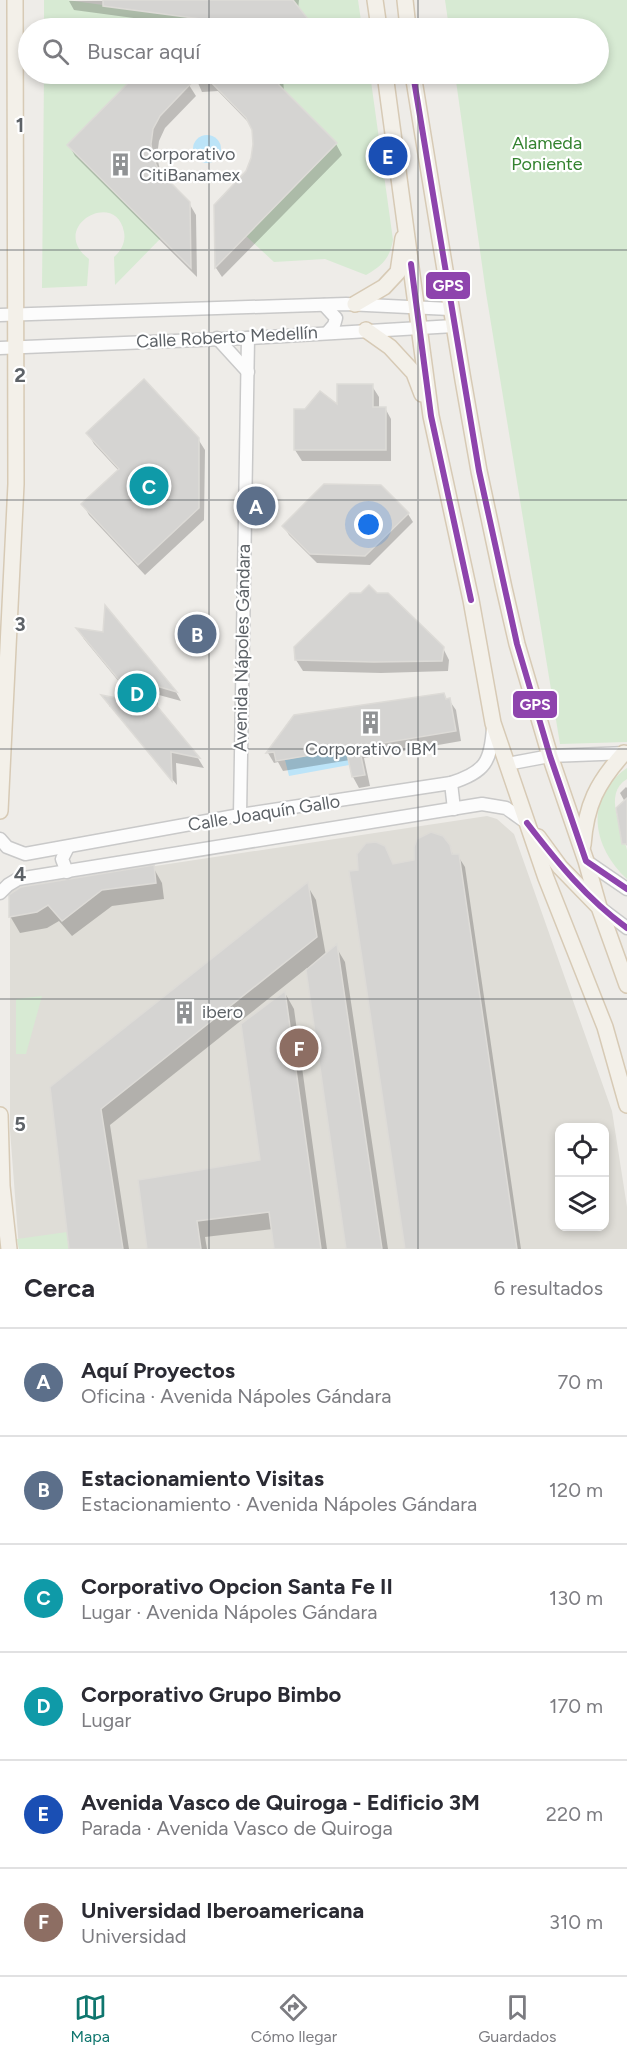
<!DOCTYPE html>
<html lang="es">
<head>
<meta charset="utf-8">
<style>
	:root { --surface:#fff; --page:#f7f7f7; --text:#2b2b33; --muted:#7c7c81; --line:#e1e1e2; --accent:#0f766e }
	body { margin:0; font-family:Figtree,sans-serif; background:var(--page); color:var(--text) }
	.controls { position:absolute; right:18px; bottom:18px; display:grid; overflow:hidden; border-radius:12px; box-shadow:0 3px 9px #0003 }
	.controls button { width:54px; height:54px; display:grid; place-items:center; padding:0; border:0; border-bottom:2px solid var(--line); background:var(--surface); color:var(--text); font:30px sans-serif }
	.you { position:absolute; left:369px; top:525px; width:21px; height:21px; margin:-15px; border:4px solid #fff; border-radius:50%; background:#1a73e8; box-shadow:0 0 0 9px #1a73e833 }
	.badge { display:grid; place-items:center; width:39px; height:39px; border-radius:50%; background:var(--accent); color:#fff; font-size:20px; font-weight:700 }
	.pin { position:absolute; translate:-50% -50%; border:3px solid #fff; box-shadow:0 2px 6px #0006 }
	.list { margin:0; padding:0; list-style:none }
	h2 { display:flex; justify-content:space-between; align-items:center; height:78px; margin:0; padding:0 24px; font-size:26px }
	h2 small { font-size:20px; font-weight:400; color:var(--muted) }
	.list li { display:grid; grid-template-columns:39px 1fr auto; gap:18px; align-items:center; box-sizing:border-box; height:108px; padding:0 24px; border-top:2px solid var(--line) }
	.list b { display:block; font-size:22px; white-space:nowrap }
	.list p { margin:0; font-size:20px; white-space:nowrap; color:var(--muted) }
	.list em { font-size:20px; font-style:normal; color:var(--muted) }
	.icon { flex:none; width:33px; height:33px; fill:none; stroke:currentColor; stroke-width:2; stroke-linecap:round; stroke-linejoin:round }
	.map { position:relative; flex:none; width:627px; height:1249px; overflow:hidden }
	.search { position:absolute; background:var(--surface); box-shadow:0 3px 9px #0003; left:18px; right:18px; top:18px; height:66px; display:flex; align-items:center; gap:15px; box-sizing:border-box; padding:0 21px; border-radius:33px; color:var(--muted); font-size:22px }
	.sheet { height:726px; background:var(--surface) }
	nav { display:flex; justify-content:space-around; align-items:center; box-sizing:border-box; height:84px; border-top:2px solid var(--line); background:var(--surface); font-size:16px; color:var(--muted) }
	nav a { display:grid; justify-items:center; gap:3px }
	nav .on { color:var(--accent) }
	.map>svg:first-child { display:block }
</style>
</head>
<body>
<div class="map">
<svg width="627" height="1249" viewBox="0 0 627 1249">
	<rect width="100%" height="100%" fill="#eeece8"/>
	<path fill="#dfddd7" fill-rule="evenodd" d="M487,816L497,819L514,834L612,1111L627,1207V1249H19L10,1130V888ZM560,1128H604V1226H560Z"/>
	<g fill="#d7ead3">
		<polygon points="44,0 67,0 269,28 44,28"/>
		<polygon points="293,0 358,0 362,28 313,28"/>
		<polygon points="445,0 627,0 627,742 560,744 486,293 455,74 598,74 598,28 449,28"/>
		<path d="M44,74H137L67,145L161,238L115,285L114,257C121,251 126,242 124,232C116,188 47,227 89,259L87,286L42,288Z"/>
		<path d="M278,74H370L393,240C390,258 382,266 366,275L325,259L274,262L246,236L337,143L279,86Z"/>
		<path d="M627,768V779C602,794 623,829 627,850C627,859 627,870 627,879C592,846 584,798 627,768Z"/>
		<polygon points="42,996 26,1054 16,1054 16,999"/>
		<polygon points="67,1232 69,1249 19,1249 17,1239"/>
	</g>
	<g fill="#bce4f8">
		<circle cx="207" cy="149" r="14"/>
		<polygon points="346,749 349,765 289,776 285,760"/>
	</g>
	<g fill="#0003">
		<polygon points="299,0 298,9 313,28 208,28 74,10 69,1"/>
		<polygon points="139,74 178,74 189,85 196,96 165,128 159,141 157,156 161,175 189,203 196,215 197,277 75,156 69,145"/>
		<polygon points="194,74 280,74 283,78 284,92 336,144 342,155 222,277 216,268 215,205 247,172 255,144 251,125 218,91 202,92"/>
		<polygon points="372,386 379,397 379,408 385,408 391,419 391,461 302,461 295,450 338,407"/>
		<polygon points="88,433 198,439 205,450 204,520 145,575 89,515 83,504 119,471 94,444"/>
		<polygon points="408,514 413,522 370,565 317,563 289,535 284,526"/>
		<polygon points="106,609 176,692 181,701 159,695 157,709 198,758 204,768 176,763 177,785 113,707 110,707 104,697 124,701 125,689 84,639 79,630 104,633"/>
		<polygon points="443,648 449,660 448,671 381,673 303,671 296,660"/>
		<polygon points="449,700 456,710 461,741 364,758 370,786 359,788 353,777 350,760 283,771 278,762 274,763 268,753 295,716"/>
		<polygon points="626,787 627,788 627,846 622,832 625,802 620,793"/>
		<polygon points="446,842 454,856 458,856 465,867 521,1249 407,1249 351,872 416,861"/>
		<polygon points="153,867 162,883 164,899 112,906 72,936 59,921 47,928 20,933 10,916"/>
		<polygon points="307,885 316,900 326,956 336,947 345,962 388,1249 348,1249 307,968 110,1125 129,1249 71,1249 52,1088"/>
		<polygon points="285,993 294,1009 327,1249 276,1249 273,1229 205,1237 207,1249 149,1249 140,1181 262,1161"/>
	</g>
	<g fill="#d5d4d2" stroke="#dddbd7" stroke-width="1.5">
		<polygon points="103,0 293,0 315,28 269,28 103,6"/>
		<polygon points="137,74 200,74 160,116 153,129 151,144 153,158 159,171 190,202 191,268 67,145"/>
		<polygon points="203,74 278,74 279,85 337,143 215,268 214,205 246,171 251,158 253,144 252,130 246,118"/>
		<polygon points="144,379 199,438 199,508 138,565 81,504 119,469 86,433"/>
		<polygon points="337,384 373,384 373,407 386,407 386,450 294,450 294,409 305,409 320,391 337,404"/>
		<polygon points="324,484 381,485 409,513 365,556 310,554 282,526"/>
		<polygon points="369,585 377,593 388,593 444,647 442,661 374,662 295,660 294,647 350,593 361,593"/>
		<polygon points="105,605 177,692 153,685 151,699 200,758 171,752 172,781 101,695 122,699 124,686 76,628 103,632"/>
		<polygon points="444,693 446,699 450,698 456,731 359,747 365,775 352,777 346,749 276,761 274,752 266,753 294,715"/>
		<polygon points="627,798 627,844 622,844 616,808"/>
		<polygon points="431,832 443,836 450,845 452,854 459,854 517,1249 405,1249 349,871 358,870 357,854 366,843 376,842 385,846 393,864 414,860 414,847 417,839"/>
		<polygon points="154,865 156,883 102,890 62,921 48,905 37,912 9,917 9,895 21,887"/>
		<polygon points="308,882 317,937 101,1109 123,1249 69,1249 50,1087"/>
		<polygon points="337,944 382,1249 346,1249 306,970"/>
		<polygon points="285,991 321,1249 274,1249 269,1212 197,1221 201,1249 147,1249 138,1180 260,1160 241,1024"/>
	</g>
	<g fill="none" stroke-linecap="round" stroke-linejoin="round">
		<defs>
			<g id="minor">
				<polyline points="324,305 336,318 334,325 328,332"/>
				<polyline points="0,315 346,304 450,309"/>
				<polyline points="217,338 248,372"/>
				<polyline points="0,348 248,338 454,326"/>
				<polyline points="507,764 550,756 627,753"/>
				<polyline points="451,783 454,809"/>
				<polyline points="240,815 248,338"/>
				<path d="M0,839L7,847L25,854L240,815L451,783C485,772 491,762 493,727"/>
				<polyline points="586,861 627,889"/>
				<polyline points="67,872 62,859 68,847"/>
				<polyline points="0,893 8,885 18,879 482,804 506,808 527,823"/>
				<polyline points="599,907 627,928"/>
			</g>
			<g id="major">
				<polyline points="375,0 379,28"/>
				<polyline points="405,0 408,28"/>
				<polyline points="385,74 431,416 471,600 493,723 546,878 605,1027 627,1105"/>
				<polyline points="413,74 463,380 479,471 504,588 517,644 550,756 586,861 599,907 627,985"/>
				<polyline points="355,304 384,287 398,272 403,238"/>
				<polyline points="366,330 390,347 414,373 422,394"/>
				<polyline points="0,811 16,484 15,0"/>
				<polyline points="538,837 560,867 597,905"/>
				<path d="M583,845C586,805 597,783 624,753"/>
				<polyline points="0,1115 2,1186 9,1249"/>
			</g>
		</defs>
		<use href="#minor" stroke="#c9c9c9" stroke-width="15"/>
		<use href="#major" stroke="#d7cab5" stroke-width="18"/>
		<use href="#minor" stroke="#fcfcfc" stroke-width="12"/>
		<use href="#major" stroke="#f3f0e9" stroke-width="15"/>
		<defs>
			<g id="bus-1">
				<polyline points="413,74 479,471 517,644 550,756 586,861 627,889"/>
				<polyline points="411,264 431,416 471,600"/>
				<path d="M527,823C557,862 587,899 627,928"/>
			</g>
		</defs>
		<use href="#bus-1" stroke="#fff" stroke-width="10"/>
		<use href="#bus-1" stroke="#8e44ad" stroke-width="6"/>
	</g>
	<path fill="none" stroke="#5d6267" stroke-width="1.5" stroke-opacity="0.55" d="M209,0V28M418,0V28M209,74V1249M418,74V1249M0,250H627M0,500H627M0,749H627M0,999H627"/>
	<defs>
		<symbol id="building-bare" viewBox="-9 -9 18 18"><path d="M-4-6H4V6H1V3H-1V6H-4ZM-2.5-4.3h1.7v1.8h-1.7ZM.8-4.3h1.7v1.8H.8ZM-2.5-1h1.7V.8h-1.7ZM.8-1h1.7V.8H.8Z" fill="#909294" stroke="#fff" stroke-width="2.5" paint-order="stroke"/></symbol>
	</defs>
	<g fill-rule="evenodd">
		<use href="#building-bare" x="104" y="148" width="33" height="33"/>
		<use href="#building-bare" x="354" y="706" width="33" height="33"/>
		<use href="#building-bare" x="168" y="996" width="33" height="33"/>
	</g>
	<g text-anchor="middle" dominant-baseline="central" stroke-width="4.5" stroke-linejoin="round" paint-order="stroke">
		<g font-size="18" fill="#348330" stroke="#fff">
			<text x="547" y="143">Alameda<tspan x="547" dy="21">Poniente</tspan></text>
		</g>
		<g font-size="18" fill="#5d6267" stroke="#fff" text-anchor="start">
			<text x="139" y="154">Corporativo<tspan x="139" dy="21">CitiBanamex</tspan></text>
			<text x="371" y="749" text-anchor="middle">Corporativo IBM</text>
			<text x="202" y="1012">ibero</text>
		</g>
		<g font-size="18" fill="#5d6267" stroke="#fff">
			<text transform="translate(227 337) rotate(-3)">Calle Roberto Medellín</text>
			<text transform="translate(242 648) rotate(-89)">Avenida Nápoles Gándara</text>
			<text transform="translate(264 813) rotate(-9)">Calle Joaquín Gallo</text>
		</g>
	</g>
	<g font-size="20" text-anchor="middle" font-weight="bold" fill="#5d6267" stroke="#fff" stroke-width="4.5" stroke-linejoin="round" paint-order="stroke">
		<text x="20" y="132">1</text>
		<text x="20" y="382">2</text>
		<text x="20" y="631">3</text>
		<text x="20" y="881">4</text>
		<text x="20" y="1131">5</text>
	</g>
	<g stroke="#fff" stroke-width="2">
		<rect x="425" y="271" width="46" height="29" rx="6" fill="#8e44ad"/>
		<rect x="512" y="690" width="46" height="29" rx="6" fill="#8e44ad"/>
	</g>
	<g font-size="16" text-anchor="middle" font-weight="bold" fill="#fff">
		<text x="448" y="291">GPS</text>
		<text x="535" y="710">GPS</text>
	</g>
</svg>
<div class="controls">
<button><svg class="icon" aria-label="locate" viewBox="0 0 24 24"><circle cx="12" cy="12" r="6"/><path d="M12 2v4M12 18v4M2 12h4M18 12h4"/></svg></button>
<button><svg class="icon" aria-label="layers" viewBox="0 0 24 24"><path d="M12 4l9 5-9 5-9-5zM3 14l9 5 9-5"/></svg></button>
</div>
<div class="you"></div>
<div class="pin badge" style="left:256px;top:506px;background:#5c6f8a">A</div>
<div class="pin badge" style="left:197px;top:634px;background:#5c6f8a">B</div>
<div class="pin badge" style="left:149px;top:486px;background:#0f9aa8">C</div>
<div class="pin badge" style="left:137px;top:693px;background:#0f9aa8">D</div>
<div class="pin badge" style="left:388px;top:156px;background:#1a4fb4">E</div>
<div class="pin badge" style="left:299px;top:1048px;background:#8d6e63">F</div>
<div class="search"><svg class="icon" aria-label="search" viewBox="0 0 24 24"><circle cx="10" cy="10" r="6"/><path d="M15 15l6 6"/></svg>Buscar aquí</div>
</div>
<section class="sheet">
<h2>Cerca<small>6 resultados</small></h2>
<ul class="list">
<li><span class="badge" style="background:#5c6f8a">A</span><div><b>Aquí Proyectos</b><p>Oficina · Avenida Nápoles Gándara</p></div><em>70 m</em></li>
<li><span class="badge" style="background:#5c6f8a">B</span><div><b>Estacionamiento Visitas</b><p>Estacionamiento · Avenida Nápoles Gándara</p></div><em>120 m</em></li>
<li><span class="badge" style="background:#0f9aa8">C</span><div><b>Corporativo Opcion Santa Fe II</b><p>Lugar · Avenida Nápoles Gándara</p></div><em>130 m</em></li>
<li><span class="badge" style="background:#0f9aa8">D</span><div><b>Corporativo Grupo Bimbo</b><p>Lugar</p></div><em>170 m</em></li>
<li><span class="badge" style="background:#1a4fb4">E</span><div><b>Avenida Vasco de Quiroga - Edificio 3M</b><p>Parada · Avenida Vasco de Quiroga</p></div><em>220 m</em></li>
<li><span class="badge" style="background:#8d6e63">F</span><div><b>Universidad Iberoamericana</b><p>Universidad</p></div><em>310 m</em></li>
</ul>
</section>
<nav>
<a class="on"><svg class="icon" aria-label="map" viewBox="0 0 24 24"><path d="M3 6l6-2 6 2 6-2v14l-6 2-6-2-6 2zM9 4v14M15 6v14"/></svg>Mapa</a>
<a><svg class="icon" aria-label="directions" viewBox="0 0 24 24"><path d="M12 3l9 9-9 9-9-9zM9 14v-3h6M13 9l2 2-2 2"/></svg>Cómo llegar</a>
<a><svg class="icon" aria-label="saved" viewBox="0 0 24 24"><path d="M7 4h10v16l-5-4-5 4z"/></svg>Guardados</a>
</nav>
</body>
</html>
